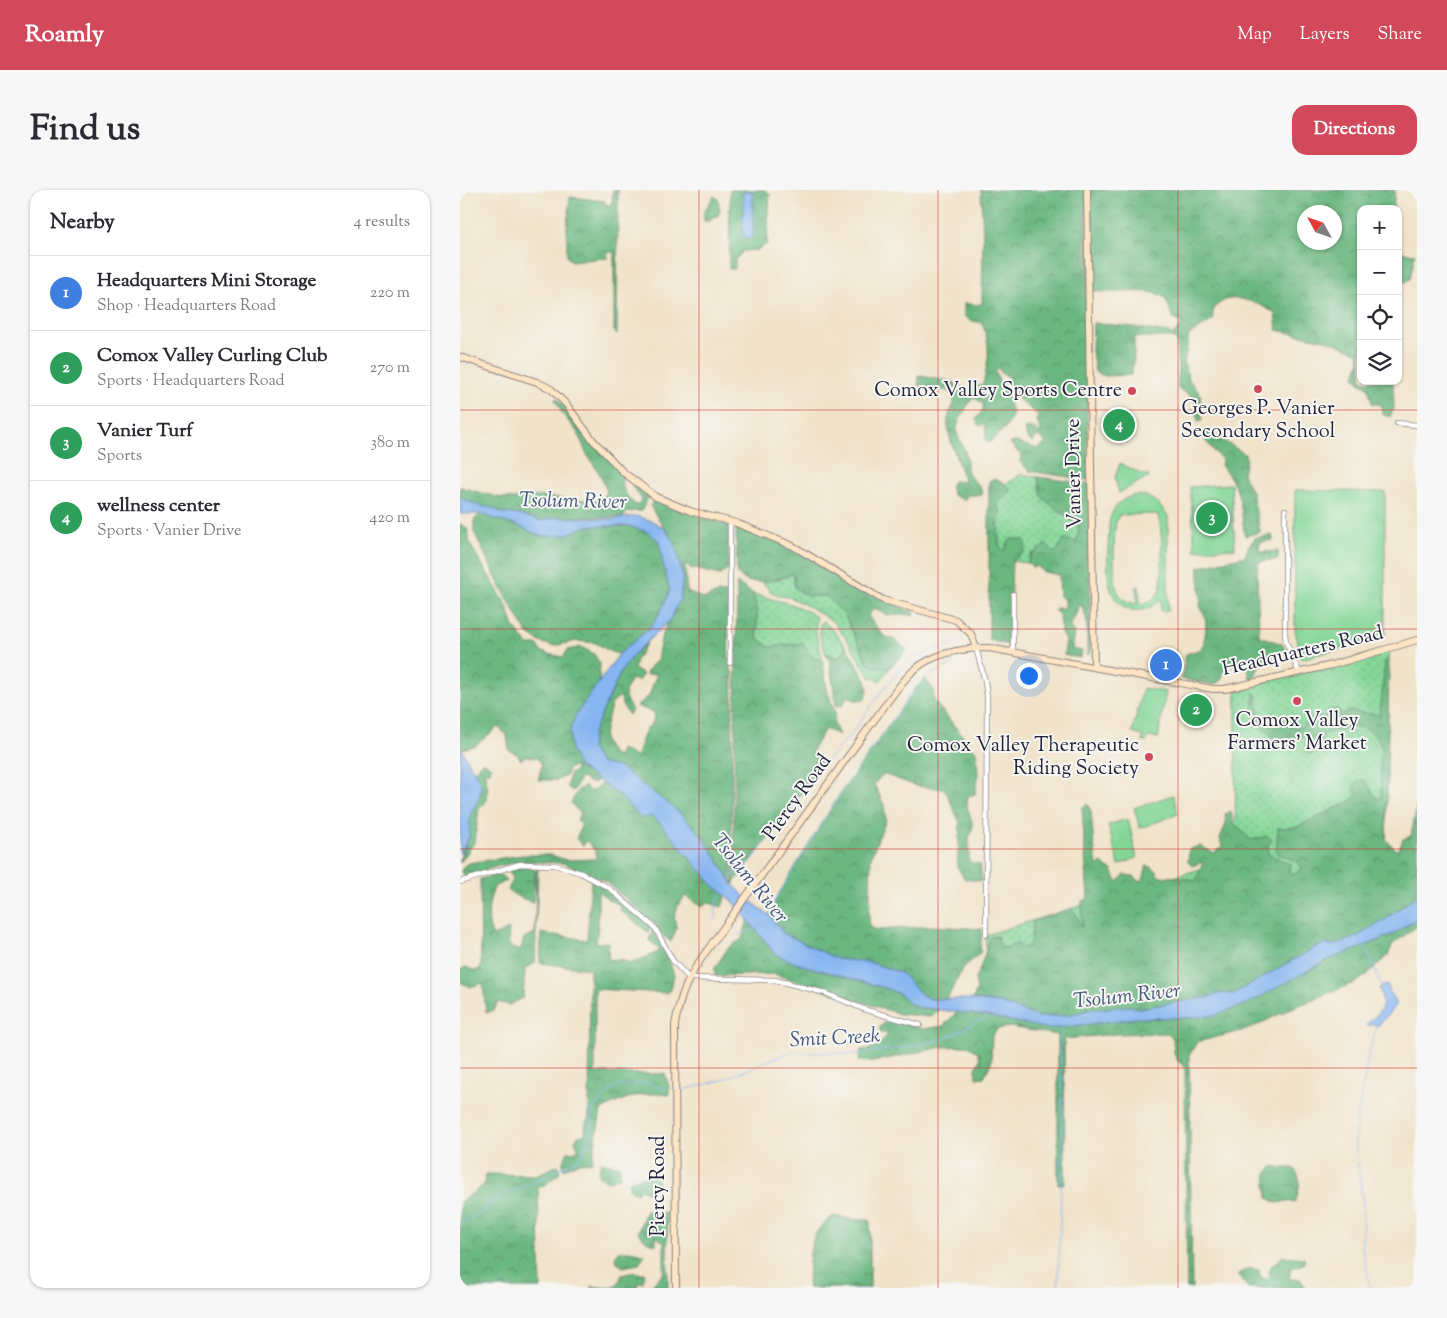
<!DOCTYPE html>
<html lang="en">
<head>
<meta charset="utf-8">
<style>
	:root { --surface:#fff; --page:#f7f7f7; --text:#2b2b33; --muted:#7c7c81; --line:#e1e1e2; --accent:#d1495b }
	body { margin:0; font-family:"Sorts Mill Goudy",serif; background:var(--page); color:var(--text) }
	.controls { position:absolute; right:15px; top:15px; display:grid; overflow:hidden; border-radius:10px; box-shadow:0 1px 4px #0004 }
	.controls button { width:45px; height:45px; display:grid; place-items:center; padding:0; border:0; border-bottom:1px solid var(--line); background:var(--surface); color:var(--text); font:25px sans-serif }
	.compass { position:absolute; left:837px; top:15px; width:45px; height:45px; border-radius:50%; background:var(--surface); box-shadow:0 1px 4px #0004; rotate:310deg }
	.you { position:absolute; left:568px; top:485px; width:18px; height:18px; margin:-12px; border:4px solid #fff; border-radius:50%; background:#1a73e8; box-shadow:0 0 0 8px #1a73e833 }
	.badge { display:grid; place-items:center; width:32px; height:32px; border-radius:50%; background:var(--accent); color:#fff; font-size:16px; font-weight:700 }
	.pin { position:absolute; translate:-50% -50%; border:2px solid #fff; box-shadow:0 1px 5px #0006 }
	.list { margin:0; padding:0; list-style:none }
	h2 { display:flex; justify-content:space-between; align-items:center; height:65px; margin:0; padding:0 20px; font-size:21px }
	h2 small { font-size:16px; font-weight:400; color:var(--muted) }
	.list li { display:grid; grid-template-columns:32px 1fr auto; gap:15px; align-items:center; box-sizing:border-box; height:75px; padding:0 20px; border-top:1px solid var(--line) }
	.list b { display:block; font-size:19px; white-space:nowrap }
	.list p { margin:0; font-size:16px; white-space:nowrap; color:var(--muted) }
	.list em { font-size:16px; font-style:normal; color:var(--muted) }
	.icon { flex:none; width:28px; height:28px; fill:none; stroke:currentColor; stroke-width:2; stroke-linecap:round; stroke-linejoin:round }
	.map { position:relative; flex:none; width:957px; height:1098px; overflow:hidden; border-radius:15px }
	header { display:flex; align-items:center; gap:30px; box-sizing:border-box; height:70px; padding:0 25px; background:var(--accent); color:#fff }
	header strong { font-size:24px }
	nav { display:flex; gap:28px; margin-inline-start:auto; font-size:18px }
	.intro { display:flex; align-items:center; justify-content:space-between; box-sizing:border-box; height:120px; padding:0 30px }
	h1 { margin:0; font-size:35px }
	.button { padding:12px 22px; border-radius:15px; background:var(--accent); color:#fff; font-size:18px; font-weight:700 }
	main { display:flex; gap:30px; padding:0 30px }
	aside { flex:1; background:var(--surface); border-radius:15px; box-shadow:0 1px 4px #0004 }
	.map>svg:first-child { display:block }
</style>
</head>
<body>
<header>
<strong>Roamly</strong>
<nav><a>Map</a><a>Layers</a><a>Share</a></nav>
</header>
<div class="intro"><h1>Find us</h1><a class="button">Directions</a></div>
<main>
<aside>
<h2>Nearby<small>4 results</small></h2>
<ul class="list">
<li><span class="badge" style="background:#3f7fe0">1</span><div><b>Headquarters Mini Storage</b><p>Shop · Headquarters Road</p></div><em>220 m</em></li>
<li><span class="badge" style="background:#2e9e5b">2</span><div><b>Comox Valley Curling Club</b><p>Sports · Headquarters Road</p></div><em>270 m</em></li>
<li><span class="badge" style="background:#2e9e5b">3</span><div><b>Vanier Turf</b><p>Sports</p></div><em>380 m</em></li>
<li><span class="badge" style="background:#2e9e5b">4</span><div><b>wellness center</b><p>Sports · Vanier Drive</p></div><em>420 m</em></li>
</ul>
</aside>
<div class="map">
<svg width="957" height="1098" viewBox="0 0 957 1098">
	<defs>
		<pattern id="green-dots" width="8" height="8" patternUnits="userSpaceOnUse" patternTransform="scale(1.25)"><rect width="8" height="8" fill="#84d697"/><path d="M2 2h.1M6 6h.1" fill="none" stroke="#72b783" stroke-width="1.8" stroke-linecap="round"/></pattern>
		<pattern id="forest-crowns" width="20" height="18" patternUnits="userSpaceOnUse" patternTransform="scale(1.25)"><rect width="20" height="18" fill="#6bb780"/><path d="M2 6a3 3 0 1 1 6 0M12 15a3 3 0 1 1 6 0" fill="none" stroke="#58946a"/></pattern>
	</defs>
	<rect width="100%" height="100%" fill="#f6f6f2"/>
	<filter id="ink" filterUnits="userSpaceOnUse"><feTurbulence type="fractalNoise" baseFrequency=".02" numOctaves="2"/><feDisplacementMap in="SourceGraphic" scale="10" xChannelSelector="R" yChannelSelector="G"/><feConvolveMatrix kernelMatrix="1 2 1 2 8 2 1 2 1" color-interpolation-filters="sRGB"/></filter>
	<filter id="wash" filterUnits="userSpaceOnUse"><feTurbulence type="fractalNoise" baseFrequency=".0096" numOctaves="4" result="noise"/><feDisplacementMap in="SourceGraphic" scale="20" xChannelSelector="R" yChannelSelector="G"/><feGaussianBlur stdDeviation="1.12" result="paint"/><feColorMatrix in="noise" values="0 0 0 0 0 0 0 0 0 0 0 0 0 0 0 0 0 1.4 0 .05"/><feComposite in="paint" operator="in"/></filter>
	<g filter="url(#wash)">
		<rect width="100%" height="100%" fill="#f1e3c9"/>
		<g fill="url(#green-dots)" stroke="#537c69">
			<polygon points="561,284 578,287 581,305 611,331 619,336 617,353 595,363 571,364 568,373 552,371 565,361 546,362 539,356 538,334 541,323 537,315 541,309 550,300 546,294"/>
			<polygon points="333,383 348,406 366,406 384,424 409,475 429,479 420,491 410,487 388,451 372,431 348,416 329,407 319,406 311,402 301,390 321,389"/>
			<polygon points="293,404 331,414 349,422 356,427 356,443 363,471 353,468 342,453 309,457 297,447 297,420"/>
			<polygon points="363,431 372,439 386,456 384,462 377,468 365,462 360,446 360,434"/>
			<polygon points="929,459 925,730 540,813 524,811 526,745 775,668 776,498"/>
		</g>
		<g fill="url(#forest-crowns)" stroke="#466c5e" fill-rule="evenodd">
			<polygon points="153,0 158,0 157,144 154,141 154,62 148,62 147,68 112,71 107,67 107,38 110,7 145,11 145,15 152,14"/>
			<polygon points="270,0 305,0 310,4 307,54 297,60 283,61 275,70 275,79 269,79"/>
			<path d="M521,0H625L628,290L569,281L560,272L561,265L550,253L556,252L578,259L586,253L579,246L574,249L573,253L567,248L565,238L572,237L580,244L581,240L577,231L578,225L555,206L556,198L549,199L546,195L549,191L548,186L542,184L538,178L535,181L540,194L548,202V211L553,224L546,237L529,253L526,251L525,234L519,236L516,229L523,220V213L513,207C508,216 495,232 497,243C498,249 503,255 505,261C510,280 502,282 520,296L522,305H508L504,310L493,305L490,297L493,291L505,292C500,277 486,244 488,230C489,216 500,216 489,201L458,195L459,186L494,192L497,196L509,199L523,194C529,169 531,156 522,133L512,131L504,126V113L516,115L522,114L523,46Z"/>
			<path d="M627,0H935L933,19H901V191H933L934,218L930,227L922,224V215L912,213L908,197L899,192L895,187L900,171L899,163L870,151L817,140L815,123C799,114 776,102 760,113C753,118 752,123 753,130L729,145L724,174L730,191L740,204L742,231L738,232L734,208L718,198L717,151L711,147H674V169L671,185L645,186L635,182L632,161L633,133L673,137L714,144L722,134C719,132 714,130 713,127C708,120 710,111 702,106C688,96 647,107 628,99ZM844,22H874V52H844Z"/>
			<polygon points="254,6 258,9 260,20 258,26 252,27 250,31 244,31 244,22"/>
			<polygon points="938,59 942,62 955,64 950,89 938,96"/>
			<path d="M97,208L162,285C161,298 166,308 177,316L182,309L173,298L172,293L189,305L182,321L167,322L163,327H97L81,331L60,325L42,323L33,318L21,316L0,308V297L37,307L54,309L67,306L141,311L147,302L141,286L126,263L118,243L102,223L95,209Z"/>
			<path d="M746,240L785,264L786,269L783,284L792,302L800,342L785,346C780,318 783,301 763,278L761,275L762,270L745,250L744,243Z"/>
			<polygon points="578,287 630,294 630,463 627,465 627,431 621,413 610,437 614,441 612,459 622,461 621,468 604,465 606,450 601,443 600,425 595,421 596,418 605,419 605,411 600,406 599,385 584,382 577,376 573,378 568,373 571,365 586,354 595,363 604,349 617,352 619,336 586,311 581,305"/>
			<polygon points="534,289 546,294 550,299 545,308 541,309 537,315 541,323 538,334 539,356 545,361 546,355 551,349 565,350 565,361 552,371 549,455 529,450 529,291"/>
			<path d="M195,309L226,322L268,335L269,378L260,385L230,378L225,373L227,402L245,409L257,403H267L269,475L273,484L271,692L242,646L161,578L140,573L131,558L133,543L160,483L174,464L187,453L176,470L174,479L183,484L178,491L171,489C163,503 163,507 172,520L169,525L162,515L161,506C157,508 154,510 152,514C150,518 143,545 144,549C146,558 151,562 158,568L161,559L176,567L186,539L192,534L195,523L177,516L189,506L197,483L186,485L187,481L197,470L202,444L220,409L223,388L215,355L190,316Z"/>
			<polygon points="20,324 61,337 81,346 105,345 126,336 169,336 188,342 199,351 204,379 210,400 202,419 191,437 159,464 151,462 136,453 117,451 93,456 80,452 67,443 39,394 14,342 14,330"/>
			<polygon points="0,334 7,338 10,354 47,416 54,437 68,455 78,455 80,461 88,464 103,467 108,460 121,457 134,464 140,474 139,493 117,523 119,577 138,590 135,593 130,593 121,587 113,601 107,597 110,584 116,580 114,576 108,579 106,586 97,590 78,590 82,575 77,568 65,566 61,570 57,564 49,560 47,545 38,537 15,556 1,559 0,557"/>
			<path d="M276,338L327,353L388,394L404,402L455,422L454,426L445,424L427,425L414,418L408,426L424,446L435,450L447,460L429,479L409,475L384,424L366,406H348L335,398L333,383C320,389 303,394 288,391C284,390 280,386 277,384Z"/>
			<path d="M812,345L813,350L800,352L799,362L818,361V369L799,372L797,381L799,446L822,454L826,462C819,468 814,464 807,467C799,470 798,482 794,488L789,487V482L784,472L766,476L761,490L754,495L722,489L726,464L742,459C746,445 749,428 740,417C742,403 738,390 739,377L785,366L789,355L795,348Z"/>
			<polygon points="277,393 293,404 297,420 297,447 309,457 342,453 353,468 363,471 367,500 375,522 374,534 379,545 365,539 352,561 363,575 273,694"/>
			<polygon points="386,456 406,490 408,502 404,510 395,510 388,506 383,515 376,516 370,473 365,462 377,468 384,462"/>
			<path d="M929,468L926,650L938,661L943,649L951,646L957,613V704L955,707L925,730L892,749L873,755L865,754L856,757L773,804L758,803L749,807L680,818L669,816L628,820L609,825L578,827L540,813L513,809L517,799L515,789L520,779L530,747L537,746L540,755L544,758L558,754L563,758L570,754L573,731L610,719L615,722L622,737V711L628,709L622,618L627,614L631,621L634,656L637,676L642,673L647,678L652,680L657,692L664,685L674,686L678,691L683,690L687,675L697,681V686L717,687L736,691L743,672L732,676L728,672L729,659L740,656L754,663L762,657L760,648L766,634L765,624L771,621L773,632L791,650L807,646L812,650L808,655V664L830,674L829,681L832,684L843,679L838,672L816,663L818,638L837,637L891,611L897,604L893,599L897,591L904,589L917,609L921,608L920,568L923,560C910,527 890,537 863,544V549L857,551L855,554L858,562L854,564H848L845,558L848,553V546L812,551L810,543L797,535L796,529L793,526L794,503L797,505C798,517 798,528 809,535L826,533L831,537H841C848,531 855,525 865,528L866,523L871,519L878,520L881,525L889,521L920,525L925,471Z"/>
			<polygon points="465,488 473,499 474,511 517,563 518,588 515,604 508,606 507,616 513,636 509,649 509,672 520,674 522,691 505,689 497,677 500,633 485,599 457,596 423,584 414,594 424,615 426,630 411,666 409,737 419,740 472,736 522,739 520,763 503,778 487,809 471,809 462,805 441,783 409,772 377,769 323,743 309,725 316,708 379,605 456,497"/>
			<path d="M23,571L31,577L30,582H24C28,596 31,609 19,619L14,653L0,673C0,662 6,657 9,647C10,641 8,634 10,628C14,605 30,609 14,581Z"/>
			<polygon points="142,593 157,603 181,627 192,626 199,632 253,695 266,705 262,717 249,713 240,716 225,706 218,716 214,728 217,737 211,752 200,743 196,735 147,692 103,673 63,671 38,676 4,687 1,681 4,676 8,673 63,665 91,665 106,670 136,669 136,662 126,650 123,656 116,649 122,634 117,630 120,623 111,613 118,600 125,596 130,602"/>
			<polygon points="56,677 75,678 73,713 55,705 48,700 53,688 48,680"/>
			<path d="M78,678L75,773L65,778L63,808L49,815L38,812L34,820L26,823L23,793L10,797L0,792V780L6,777L15,781L21,778L20,689L40,684L47,691L35,696C28,711 25,731 33,746L49,739L48,751L52,759H61L64,748L75,743L76,682Z"/>
			<path d="M131,690C151,696 177,723 192,738L188,742L160,720V715L149,710L138,701V736L136,753L149,752L148,769L163,770L169,773L182,769L200,761L189,750L193,741L206,762L214,785L211,799L206,803L135,799V883L205,884L209,896V905C181,901 165,908 141,920L132,972L119,973L103,979V972L108,962L117,961L118,957L115,951L118,946L125,945L126,933L129,927L130,779L80,773L81,743L127,750Z"/>
			<path d="M957,728V736L933,754L928,765L908,784L896,792L830,819L789,839L737,852L729,866L732,1098H727L725,877C712,868 714,862 713,848L707,843L655,844L604,849L605,994H598V845L550,837L537,839L532,846L531,873L524,887L516,888V879L520,869L518,862L508,856L482,857L412,872L399,871L401,860C415,860 421,854 429,843H420V837L428,830L463,839L483,836L497,822L528,826L589,839L677,828H727L756,825L858,776C872,766 889,762 905,756C923,749 942,740 957,728Z"/>
			<polygon points="288,730 315,764 335,773 425,798 440,804 448,812 457,817 479,820 470,827 440,824 314,784 255,786 255,778 268,758 282,749"/>
			<polygon points="141,972 160,976 160,987 149,991 140,988 138,983"/>
			<polygon points="98,975 100,983 85,995 78,996 81,1098 0,1098 0,1012 24,995 25,984 74,985 83,982"/>
			<path d="M813,976L824,978H833C843,988 839,1001 835,1013L827,1011L817,1013L808,1008L806,995L807,982Z"/>
			<path d="M188,985C195,987 198,988 198,996L187,1002L181,999L178,1002H174L169,998V991Z"/>
			<polygon points="186,1021 207,1023 208,1098 190,1098 204,1082 204,1053 196,1046 196,1055 186,1051 178,1042"/>
			<path d="M373,1026L391,1029L410,1030V1098H348C349,1071 347,1041 373,1026Z"/>
			<polygon points="159,1061 169,1061 185,1064 179,1074 163,1077 157,1072 155,1067"/>
			<path d="M823,1066L844,1068L845,1073L837,1077H831L829,1089H840L846,1098H788L778,1085C785,1079 789,1077 799,1080L801,1088H811L808,1083L812,1075Z"/>
			<polygon points="170,1083 185,1083 183,1092 178,1093 177,1098 132,1098 132,1096 149,1098 158,1094 162,1085"/>
		</g>
		<g fill="#84d697" stroke="#537c69" fill-rule="evenodd">
			<polygon points="660,273 683,285 688,285 689,288 684,289 659,303 655,288"/>
			<polygon points="771,294 775,358 735,360 730,297"/>
			<polygon points="835,300 925,302 925,447 841,469 835,439"/>
			<path d="M676,305L686,306L697,312L708,326V421H701V410C693,417 684,422 672,420C639,413 649,362 649,336C650,320 660,308 676,305ZM697,324C703,333 704,391 699,402C695,409 688,413 680,414L679,396H677V414C669,413 662,409 658,402C652,392 654,344 656,332L659,325Z"/>
			<polygon points="683,498 706,502 698,548 688,547 686,552 682,552 683,546 672,543"/>
			<polygon points="713,605 718,624 680,638 674,618"/>
			<polygon points="668,629 677,668 659,675 648,635"/>
		</g>
		<g fill="#86b6f1" stroke="#546c96">
			<polygon points="293,1 293,47 288,48 284,47 283,41 283,2"/>
			<polygon points="0,308 21,316 33,318 42,323 60,325 81,331 97,327 152,329 177,326 194,332 205,339 215,355 223,388 220,409 210,430 174,464 160,483 133,543 131,558 140,573 161,578 220,623 242,646 273,694 285,707 309,725 323,743 377,769 409,772 441,783 462,805 471,809 507,809 540,813 578,827 609,825 628,820 669,816 680,818 749,807 758,803 773,804 856,757 865,754 873,755 892,749 925,730 955,707 957,704 957,728 935,743 905,756 867,770 789,813 756,825 727,828 677,828 589,839 528,826 457,817 448,812 440,804 425,798 335,773 315,764 273,711 253,695 199,632 192,626 181,628 157,603 119,577 111,561 110,548 111,537 117,523 159,464 191,437 202,419 210,400 204,379 199,351 188,342 169,336 126,336 105,345 81,346 61,337 20,324 0,324"/>
			<polygon points="0,557 21,593 20,605 10,626 9,647 0,664"/>
			<path d="M927,795L936,815L919,835H906C921,820 927,820 919,798Z"/>
		</g>
		<g fill="none" stroke-linecap="round" stroke-linejoin="round">
			<g stroke="#86b6f1" stroke-width="1">
				<polyline points="269,688 291,672 363,575 392,543 422,501 441,479 446,474 465,463 496,452"/>
				<polyline points="309,725 316,708 379,605 456,497 465,488 494,473"/>
				<polyline points="256,729 256,714 261,702"/>
				<polyline points="278,745 295,739"/>
				<polyline points="905,756 922,796"/>
				<polyline points="223,900 262,890 330,862 398,864 455,856 484,849 528,826"/>
				<polyline points="0,1033 16,1026 42,1005 67,995 118,969 128,954 133,918 152,899 159,896 185,892 206,900"/>
				<polyline points="598,1098 603,930 600,849 602,838"/>
				<polyline points="910,1098 902,1056 903,1016 895,950 896,936 908,867 917,836"/>
			</g>
		</g>
	</g>
	<g filter="url(#ink)">
		<g fill="none" stroke-linecap="round" stroke-linejoin="round">
			<defs>
				<g id="street">
					<polyline points="937,233 957,235"/>
					<polyline points="825,320 825,444 826,452 839,482"/>
					<polyline points="516,458 525,491 527,507 526,745"/>
					<polyline points="553,462 553,404"/>
					<polyline points="270,473 270,333"/>
					<polyline points="0,692 60,674 95,675 121,683 149,698 195,738 213,771 229,788 315,790 365,803 406,820 460,835"/>
				</g>
				<g id="secondary">
					<polyline points="627,0 634,477"/>
					<polyline points="0,167 77,192 91,199 106,214 132,249 163,282 196,307 230,321 276,333 333,356 423,410 496,430 511,444 516,458"/>
					<path d="M216,1098L215,835C220,804 229,785 248,759L431,507C438,498 445,488 454,480C474,463 503,458 529,458L753,499H765L872,475L957,450"/>
				</g>
			</defs>
			<use href="#street" stroke="#8a8282" stroke-width="6"/>
			<use href="#secondary" stroke="#8a8282" stroke-width="8"/>
			<use href="#street" stroke="#fff" stroke-width="4.5"/>
			<use href="#secondary" stroke="#fde5c5" stroke-width="6"/>
		</g>
	</g>
	<path fill="none" stroke="#d62828" stroke-width="1" stroke-opacity="0.55" d="M239,0V1098M478,0V1098M718,0V1098M0,220H957M0,439H957M0,659H957M0,878H957"/>
	<g fill="#d1495b" stroke="#f6f6f2" stroke-width="2">
		<circle cx="798" cy="199" r="5"/>
		<circle cx="672" cy="201" r="5"/>
		<circle cx="837" cy="511" r="5"/>
		<circle cx="689" cy="567" r="5"/>
	</g>
	<g text-anchor="middle" dominant-baseline="central" stroke-width="4" stroke-linejoin="round" paint-order="stroke">
		<g font-size="20" fill="#22223b" stroke="#f6f6f2" text-anchor="end">
			<text x="662" y="201">Comox Valley Sports Centre</text>
			<text x="798" y="219" text-anchor="middle">Georges P. Vanier<tspan x="798" dy="23">Secondary School</tspan></text>
			<text x="837" y="531" text-anchor="middle">Comox Valley<tspan x="837" dy="23">Farmers’ Market</tspan></text>
			<text x="679" y="556">Comox Valley Therapeutic<tspan x="679" dy="23">Riding Society</tspan></text>
		</g>
		<g font-size="20" fill="#22223b" stroke="#f6f6f2">
			<text transform="translate(615 284) rotate(-91)">Vanier Drive</text>
			<text transform="translate(843 462) rotate(-13)">Headquarters Road</text>
			<text transform="translate(338 608) rotate(-54)">Piercy Road</text>
			<text transform="translate(199 996) rotate(-90)">Piercy Road</text>
		</g>
		<g font-size="21" font-style="italic" fill="#45567b" stroke="#f6f6f2">
			<text transform="translate(113 312) rotate(1)">Tsolum River</text>
			<text transform="translate(289 689) rotate(51)">Tsolum River</text>
			<text transform="translate(667 807) rotate(-6)">Tsolum River</text>
			<text transform="translate(375 849) rotate(-3)">Smit Creek</text>
		</g>
	</g>
</svg>
<div class="controls">
<button>+</button>
<button>−</button>
<button><svg class="icon" aria-label="locate" viewBox="0 0 24 24"><circle cx="12" cy="12" r="6"/><path d="M12 2v4M12 18v4M2 12h4M18 12h4"/></svg></button>
<button><svg class="icon" aria-label="layers" viewBox="0 0 24 24"><path d="M12 4l9 5-9 5-9-5zM3 14l9 5 9-5"/></svg></button>
</div>
<svg class="compass" viewBox="-18 -18 36 36"><path d="M0-13l5 13h-10z" fill="#e53935"/><path d="M0 13l5-13h-10z" fill="#7c7c81"/></svg>
<div class="you"></div>
<div class="pin badge" style="left:706px;top:475px;background:#3f7fe0">1</div>
<div class="pin badge" style="left:736px;top:520px;background:#2e9e5b">2</div>
<div class="pin badge" style="left:752px;top:328px;background:#2e9e5b">3</div>
<div class="pin badge" style="left:659px;top:235px;background:#2e9e5b">4</div>
</div>
</main>
</body>
</html>
